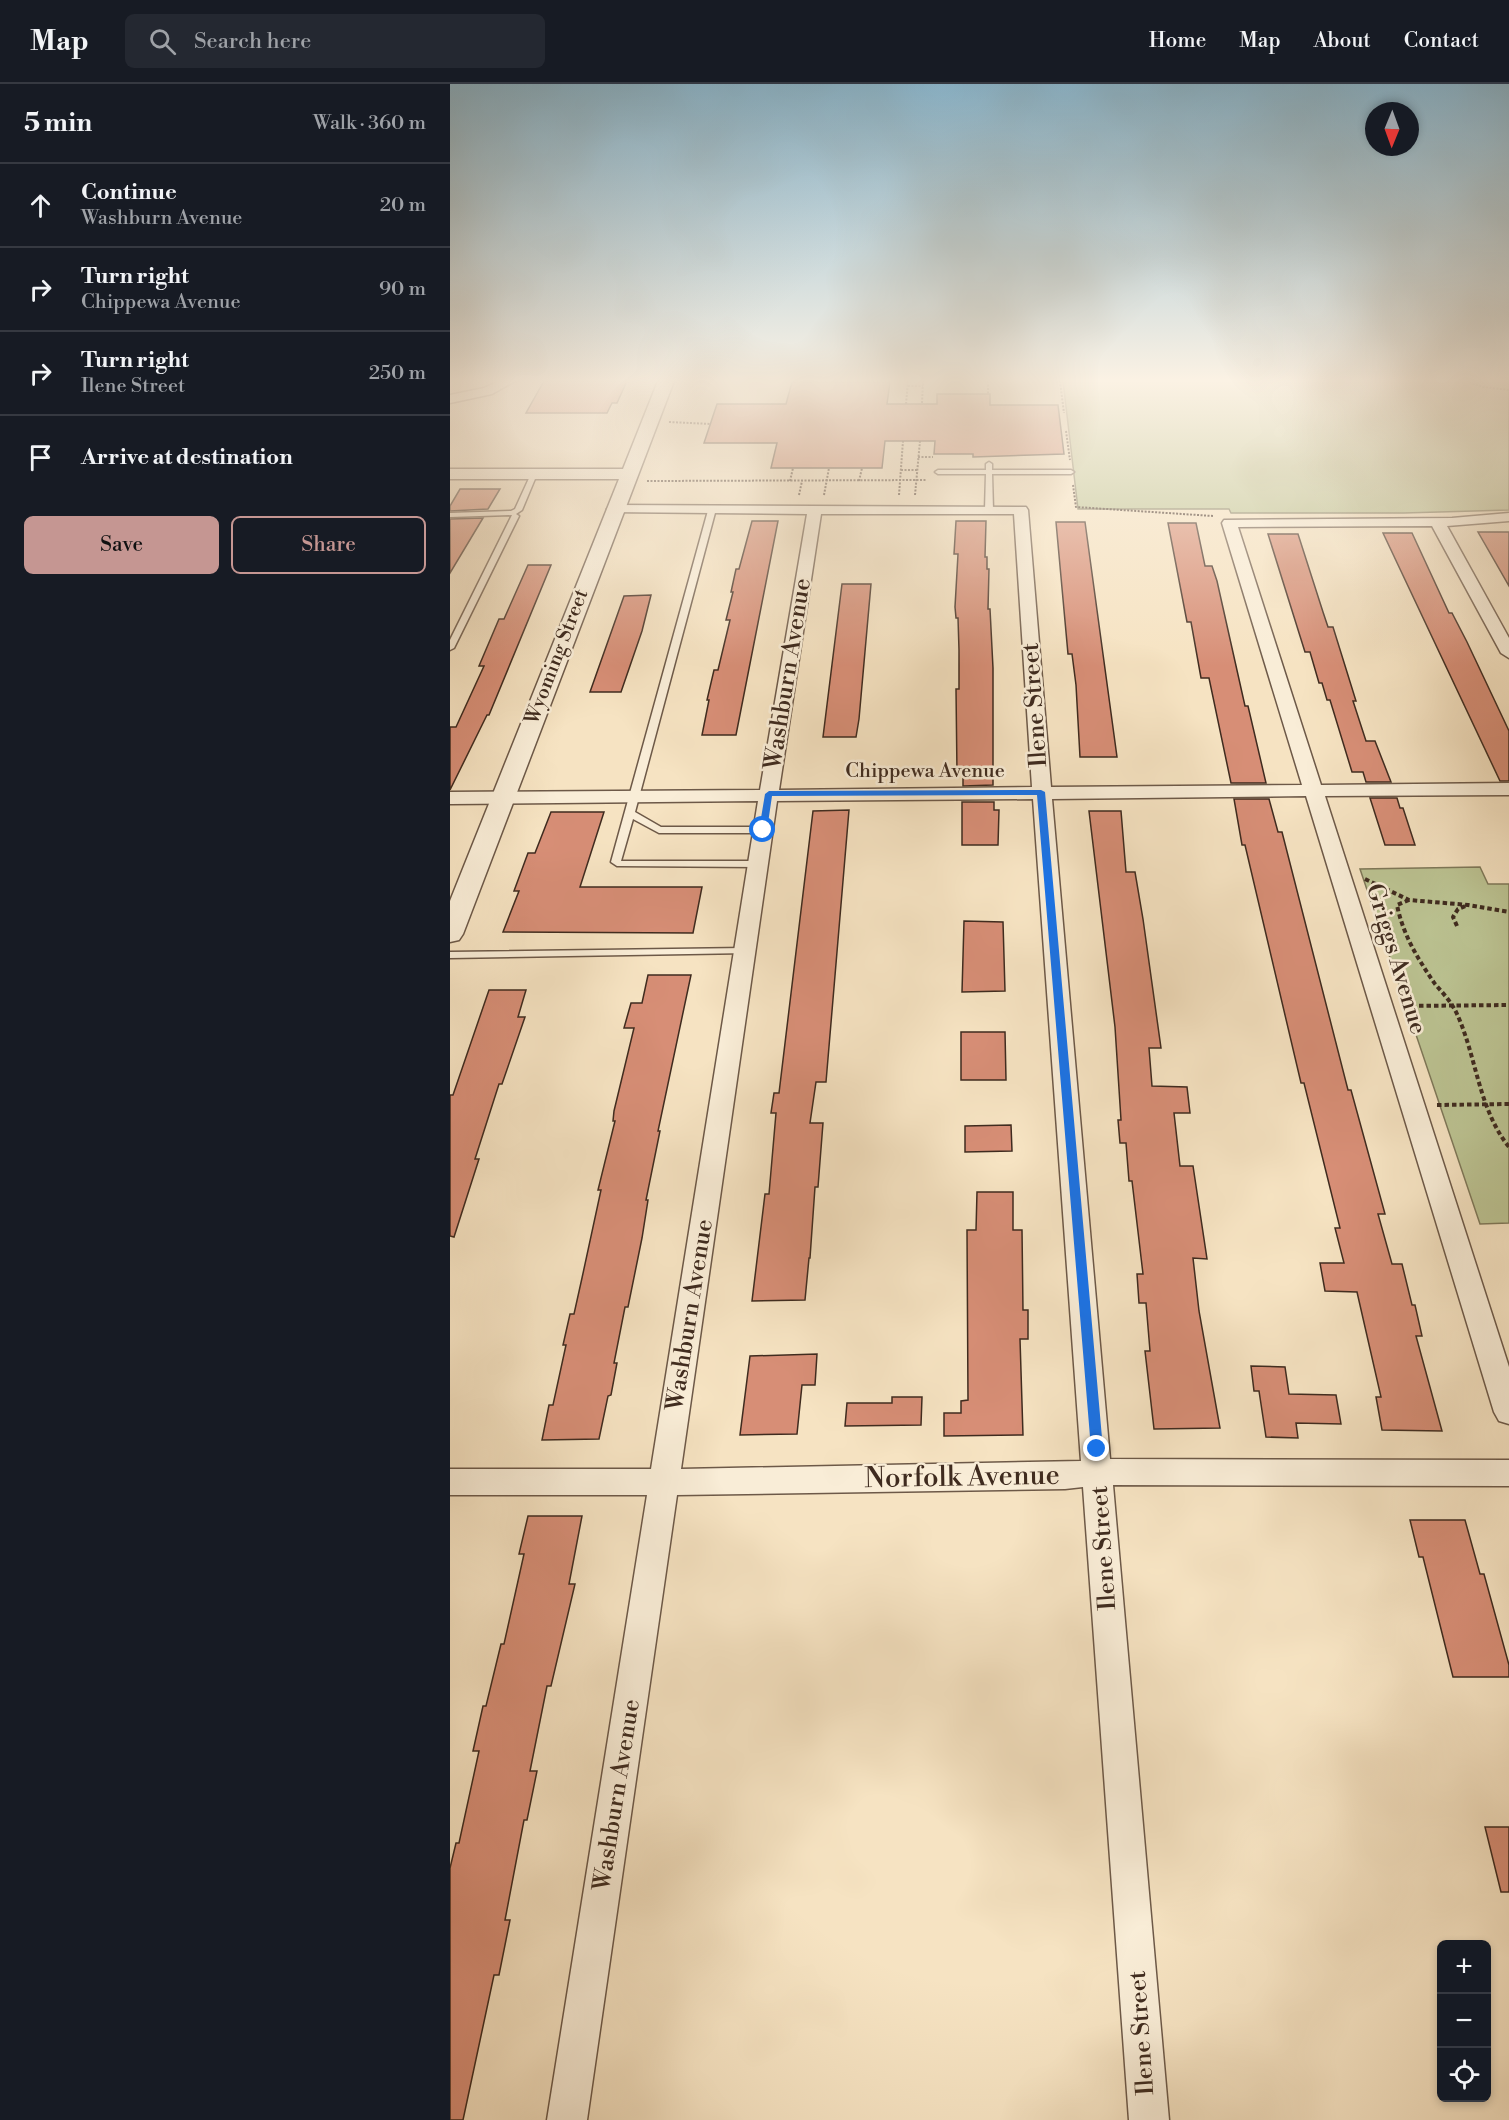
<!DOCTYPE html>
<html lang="en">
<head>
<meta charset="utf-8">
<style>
	:root { --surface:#171b24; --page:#242831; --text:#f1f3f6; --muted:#9ea1a6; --line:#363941; --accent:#c59692 }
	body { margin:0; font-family:"Libre Bodoni",serif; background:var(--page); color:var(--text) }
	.controls { position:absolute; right:18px; bottom:18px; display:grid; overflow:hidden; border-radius:9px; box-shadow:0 3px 9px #0003 }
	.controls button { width:54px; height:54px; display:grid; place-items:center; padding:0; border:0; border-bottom:2px solid var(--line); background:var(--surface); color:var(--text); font:30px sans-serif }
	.compass { position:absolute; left:915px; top:18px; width:54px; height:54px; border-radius:50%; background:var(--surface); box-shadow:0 3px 9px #0003; rotate:181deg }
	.stop { position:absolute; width:18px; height:18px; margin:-14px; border:4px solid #1a73e8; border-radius:50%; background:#fff }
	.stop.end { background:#1a73e8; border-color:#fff; box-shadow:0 2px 6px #0008 }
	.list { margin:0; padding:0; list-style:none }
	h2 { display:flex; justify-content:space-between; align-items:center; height:78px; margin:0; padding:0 24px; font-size:26px }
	h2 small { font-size:20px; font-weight:400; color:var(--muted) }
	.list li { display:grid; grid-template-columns:39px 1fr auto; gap:18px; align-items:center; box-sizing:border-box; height:84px; padding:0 24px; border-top:2px solid var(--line) }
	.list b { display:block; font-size:22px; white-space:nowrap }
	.list p { margin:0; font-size:20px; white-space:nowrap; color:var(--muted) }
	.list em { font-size:20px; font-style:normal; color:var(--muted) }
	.actions { display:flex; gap:12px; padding:18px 24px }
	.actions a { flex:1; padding:14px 0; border:2px solid var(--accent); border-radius:9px; text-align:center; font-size:21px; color:var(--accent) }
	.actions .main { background:var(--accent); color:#111 }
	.icon { flex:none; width:33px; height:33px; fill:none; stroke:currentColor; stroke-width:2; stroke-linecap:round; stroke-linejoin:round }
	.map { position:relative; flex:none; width:1059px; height:2036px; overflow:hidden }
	header { display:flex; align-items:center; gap:36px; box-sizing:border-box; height:84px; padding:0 30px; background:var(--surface); border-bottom:2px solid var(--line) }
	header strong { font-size:28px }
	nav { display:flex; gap:33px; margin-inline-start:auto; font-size:21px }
	.search { width:420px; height:54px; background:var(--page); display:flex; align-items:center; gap:15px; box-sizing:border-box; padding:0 21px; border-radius:9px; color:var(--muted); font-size:22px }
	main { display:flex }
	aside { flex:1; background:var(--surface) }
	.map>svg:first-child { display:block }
</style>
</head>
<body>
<header>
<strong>Map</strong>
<div class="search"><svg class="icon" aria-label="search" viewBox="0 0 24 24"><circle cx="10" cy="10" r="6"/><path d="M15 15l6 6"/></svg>Search here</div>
<nav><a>Home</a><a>Map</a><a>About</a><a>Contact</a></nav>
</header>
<main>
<aside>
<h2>5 min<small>Walk · 360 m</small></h2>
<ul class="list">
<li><svg class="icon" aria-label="ahead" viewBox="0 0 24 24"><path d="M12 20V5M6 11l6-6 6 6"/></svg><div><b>Continue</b><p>Washburn Avenue</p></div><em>20 m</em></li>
<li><svg class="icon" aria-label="right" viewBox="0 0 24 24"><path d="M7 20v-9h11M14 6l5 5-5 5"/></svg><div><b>Turn right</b><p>Chippewa Avenue</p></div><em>90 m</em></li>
<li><svg class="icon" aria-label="right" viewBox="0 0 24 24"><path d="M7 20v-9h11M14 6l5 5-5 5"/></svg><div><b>Turn right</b><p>Ilene Street</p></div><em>250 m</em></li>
<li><svg class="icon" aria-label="arrive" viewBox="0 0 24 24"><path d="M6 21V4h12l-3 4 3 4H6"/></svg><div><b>Arrive at destination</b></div></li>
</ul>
<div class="actions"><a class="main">Save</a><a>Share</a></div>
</aside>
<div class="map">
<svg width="1059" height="2036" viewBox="0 0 1059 2036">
	<rect width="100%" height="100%" fill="#f6e3c2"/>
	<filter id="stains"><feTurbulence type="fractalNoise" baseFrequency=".00333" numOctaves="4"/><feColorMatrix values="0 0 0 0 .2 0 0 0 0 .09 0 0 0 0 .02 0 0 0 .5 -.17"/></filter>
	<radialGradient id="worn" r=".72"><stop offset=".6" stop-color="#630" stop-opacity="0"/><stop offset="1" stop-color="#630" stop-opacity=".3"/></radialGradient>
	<g fill="#bcc493" stroke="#7e7859" stroke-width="1.5">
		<polygon points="613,297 1059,297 1059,426 954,429 781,429 779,425 628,425"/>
		<polygon points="1030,783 1038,800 1059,800 1059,1139 1030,1140 910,785"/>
	</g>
	<g fill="#d78e76" stroke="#3f2b1f" stroke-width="1.5">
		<polygon points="94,297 177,297 167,319 162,319 157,329 76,329"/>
		<polygon points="342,298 440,298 437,320 487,320 487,310 540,310 540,321 608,321 614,370 523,373 523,370 484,370 485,357 435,357 432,384 321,384 327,359 254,359 267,320 336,320"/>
		<polygon points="10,405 50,405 38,425 0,427 0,422"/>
		<polygon points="33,434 0,489 0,435"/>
		<polygon points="302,437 328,437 286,651 252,651 259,616 257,616 264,586 268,586 280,536 276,536 283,508 281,508 286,485 289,485"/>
		<polygon points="506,437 536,437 535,473 537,473 537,485 539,485 538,525 540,525 543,584 543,701 513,702 513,689 507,690 506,605 509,605 509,566 508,534 506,534 505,523 508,470 504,470"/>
		<polygon points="606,438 635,438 667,673 630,673 626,601 622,570 618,570"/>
		<polygon points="718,439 746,439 755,482 762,482 767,497 795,622 798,622 816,699 781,699 759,594 751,594 741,538 737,538"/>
		<polygon points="1028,448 1059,448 1059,502"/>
		<polygon points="933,449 962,449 999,529 1002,529 1017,558 1059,647 1059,697 1050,697"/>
		<polygon points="818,450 848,450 873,528 878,543 883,543 906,617 903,617 916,657 925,657 941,698 916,698 913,688 902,688 880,616 877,616 872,599 869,599 860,568 855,568"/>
		<polygon points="78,481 101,481 39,631 37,631 0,706 0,643 6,643 34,582 29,582 49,535 54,535"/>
		<polygon points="392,500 421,500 409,635 406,653 373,653"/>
		<polygon points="201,511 192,547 171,608 140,608 174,512"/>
		<polygon points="920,714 947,714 950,724 953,724 965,761 935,761"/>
		<polygon points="784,715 819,715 828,748 832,748 898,1006 901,1006 935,1130 928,1130 942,1180 952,1180 962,1221 965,1221 972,1252 966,1252 992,1347 932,1346 926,1313 931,1313 907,1208 875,1207 870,1179 894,1179 885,1144 890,1144 854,999 851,999 795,761 792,761"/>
		<polygon points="512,718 544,718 544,726 549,726 548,761 512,761"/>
		<polygon points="399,726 376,998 366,998 360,1039 373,1039 368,1103 365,1103 360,1174 359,1174 355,1216 302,1217 315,1110 319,1110 326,1029 321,1029 324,1009 329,1009 363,727"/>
		<polygon points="639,727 671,727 676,788 685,788 693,835 711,964 699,964 702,1002 737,1003 740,1029 724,1029 730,1082 743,1082 757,1175 743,1174 749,1227 770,1344 704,1345 695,1267 700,1267 696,1219 689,1219 687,1190 693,1190 682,1097 679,1097 676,1059 670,1059 668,1036 671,1036 665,943"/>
		<polygon points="101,728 154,728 130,803 252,803 243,849 53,848 69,807 64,807 78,769 85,769"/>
		<polygon points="514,837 553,838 555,907 512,908"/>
		<polygon points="198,891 241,891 208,1047 210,1047 196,1116 198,1116 192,1154 178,1223 175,1223 164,1279 167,1279 161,1311 158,1312 149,1355 92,1356 99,1321 103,1321 116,1261 113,1261 120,1230 124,1230 132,1194 151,1106 148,1106 165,1037 163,1037 164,1027 184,944 174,944 181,919 192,919"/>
		<polygon points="39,906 76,906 68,933 75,933 52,1000 49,1000 25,1075 29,1075 4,1153 0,1152 0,1011 3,1011"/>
		<polygon points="511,948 555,948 556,996 511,996"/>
		<polygon points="561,1041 562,1067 515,1068 515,1042"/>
		<polygon points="527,1108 563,1108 563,1146 572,1146 573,1226 578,1226 578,1255 570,1255 573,1351 494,1352 494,1329 511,1329 511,1317 518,1316 517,1146 526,1146"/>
		<polygon points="367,1270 365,1301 352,1301 347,1350 290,1351 300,1272"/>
		<polygon points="801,1282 835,1283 839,1310 886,1311 891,1340 846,1339 848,1354 816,1353 809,1307 804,1307"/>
		<polygon points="442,1313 472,1313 471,1341 395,1342 397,1319 442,1319"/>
		<polygon points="78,1432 132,1432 119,1500 125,1500 101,1602 97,1602 80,1687 87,1687 77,1736 74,1736 55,1836 60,1836 49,1891 44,1891 13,2036 0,2036 0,1784 6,1759 9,1759 29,1667 23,1667 33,1622 36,1622 51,1560 54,1560 74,1470 69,1470"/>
		<polygon points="960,1436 1015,1436 1030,1490 1034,1490 1059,1581 1059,1593 1003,1593 973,1473 969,1473"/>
		<polygon points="1035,1743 1059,1743 1059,1808 1051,1808"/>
	</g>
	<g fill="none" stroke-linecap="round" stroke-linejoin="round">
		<defs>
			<g id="service">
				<polygon points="539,378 542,380 542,386 621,386 624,388 621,390 542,390 543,426 539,428 535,426 536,390 488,390 485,388 488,386 536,386 536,380"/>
				<polygon points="84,388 87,390 72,426 66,430 69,432 4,564 0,566 0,556 62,431 0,433 0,429 61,427 65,425 81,390"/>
				<polygon points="259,423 266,425 185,728 211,743 313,743 318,746 313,749 209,749 183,735 171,777 308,777 313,780 308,783 167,782 161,778"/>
				<polygon points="295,864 300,867 299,869 0,874 0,868"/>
			</g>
			<g id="minor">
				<polygon points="49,297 65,297 42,310 0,319 0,311 34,304"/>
				<path d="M164,421L576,423L578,426L601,703L852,701L772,439L774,436L1002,434L1059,429V437L997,442L1059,554V574L1051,569L982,442L788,443L871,701L1059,699V711L875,712L1059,1283V1340L1049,1337L1044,1328L856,712L602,715L660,1375L1059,1376V1402L663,1401L719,2036H679L633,1403L615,1405L227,1411L137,2036H97L197,1411H0V1385H201L308,717L0,720V708L310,706L357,430L159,428L157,425ZM371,430H564L582,703L329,706ZM583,715L631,1377L231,1385L327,717Z"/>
			</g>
			<polygon id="tertiary" points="208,297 224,297 13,850 9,856 0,858 0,817 169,395 0,395 0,385 173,385"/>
		</defs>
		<use href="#service" stroke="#6d5948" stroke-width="3"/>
		<use href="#minor" stroke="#6d5948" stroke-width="3"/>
		<use href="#tertiary" stroke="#6d5948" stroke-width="3"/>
		<g stroke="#3f2b1f" stroke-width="2" stroke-dasharray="2 1.5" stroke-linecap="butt">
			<polyline points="538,297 538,310"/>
			<polyline points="610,297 614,329"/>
			<polyline points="1016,297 1033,303 1059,306"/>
			<polyline points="458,302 473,302"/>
			<polyline points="472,319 473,297"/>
			<polyline points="456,320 458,297"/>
			<polyline points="219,338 261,340"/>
			<polyline points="616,347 620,376"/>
			<polyline points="468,373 483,373"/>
			<polyline points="451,386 467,386"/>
			<polyline points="197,397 477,396"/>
			<polyline points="340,397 343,384"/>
			<polyline points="409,397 412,384"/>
			<polyline points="623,401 626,423 763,432"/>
			<polyline points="349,411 352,397"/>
			<polyline points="374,411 379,384"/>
			<polyline points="449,411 453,357"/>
			<polyline points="465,411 470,357"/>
		</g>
		<g stroke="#3f2b1f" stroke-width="4" stroke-dasharray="4.5 3" stroke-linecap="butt">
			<polyline points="915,795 959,816 1018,821 1059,828"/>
			<path d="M959,816L947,821C953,851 968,875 985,900C993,909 1002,919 1007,930C1027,974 1028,1024 1059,1063"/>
			<polyline points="1007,842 1003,833 1008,825 1018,821"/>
			<polyline points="954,922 1059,921"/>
			<polyline points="987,1021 1059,1020"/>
		</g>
		<use href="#service" fill="#f9edd7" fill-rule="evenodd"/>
		<use href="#minor" fill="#f9edd7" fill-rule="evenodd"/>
		<use href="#tertiary" fill="#f9edd7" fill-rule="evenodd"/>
	</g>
	<linearGradient id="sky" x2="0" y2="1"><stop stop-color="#8ab8d1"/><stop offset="0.51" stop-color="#fbf2e4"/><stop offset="1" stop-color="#fbf2e4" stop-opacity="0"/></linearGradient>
	<rect width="1059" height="582" fill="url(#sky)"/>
	<polygon fill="#1a73e8" points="591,706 595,708 653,1365 647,1371 641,1365 587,711 322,712 317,746 313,749 309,746 315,710 319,707"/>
	<g text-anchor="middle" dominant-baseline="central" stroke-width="5" stroke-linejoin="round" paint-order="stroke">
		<g font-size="20" fill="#3f2b1f" stroke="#f9edd7">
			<text transform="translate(107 573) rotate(-69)">Wyoming Street</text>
			<text x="475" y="687">Chippewa Avenue</text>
		</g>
		<g font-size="24" fill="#3f2b1f" stroke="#f9edd7">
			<text transform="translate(338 590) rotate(-81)">Washburn Avenue</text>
			<text transform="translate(585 621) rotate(-94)">Ilene Street</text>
			<text transform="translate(946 875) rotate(73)">Griggs Avenue</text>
			<text transform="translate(240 1231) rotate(-81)">Washburn Avenue</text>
			<text transform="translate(654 1464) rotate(-94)">Ilene Street</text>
			<text transform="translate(167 1711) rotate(-81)">Washburn Avenue</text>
			<text transform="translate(692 1949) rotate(-94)">Ilene Street</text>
		</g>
		<g font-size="28" fill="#3f2b1f" stroke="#f9edd7">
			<text transform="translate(512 1393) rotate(-1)">Norfolk Avenue</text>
		</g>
	</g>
	<rect width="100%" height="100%" filter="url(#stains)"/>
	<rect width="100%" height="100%" fill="url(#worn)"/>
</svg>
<div class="controls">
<button>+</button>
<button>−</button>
<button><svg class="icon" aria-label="locate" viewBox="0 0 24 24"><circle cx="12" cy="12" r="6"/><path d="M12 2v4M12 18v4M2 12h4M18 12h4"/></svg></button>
</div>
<svg class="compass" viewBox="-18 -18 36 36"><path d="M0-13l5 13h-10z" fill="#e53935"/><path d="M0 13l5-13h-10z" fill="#9ea1a6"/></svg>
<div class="stop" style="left:313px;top:746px"></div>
<div class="stop end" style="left:647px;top:1365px"></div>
</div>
</main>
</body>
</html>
